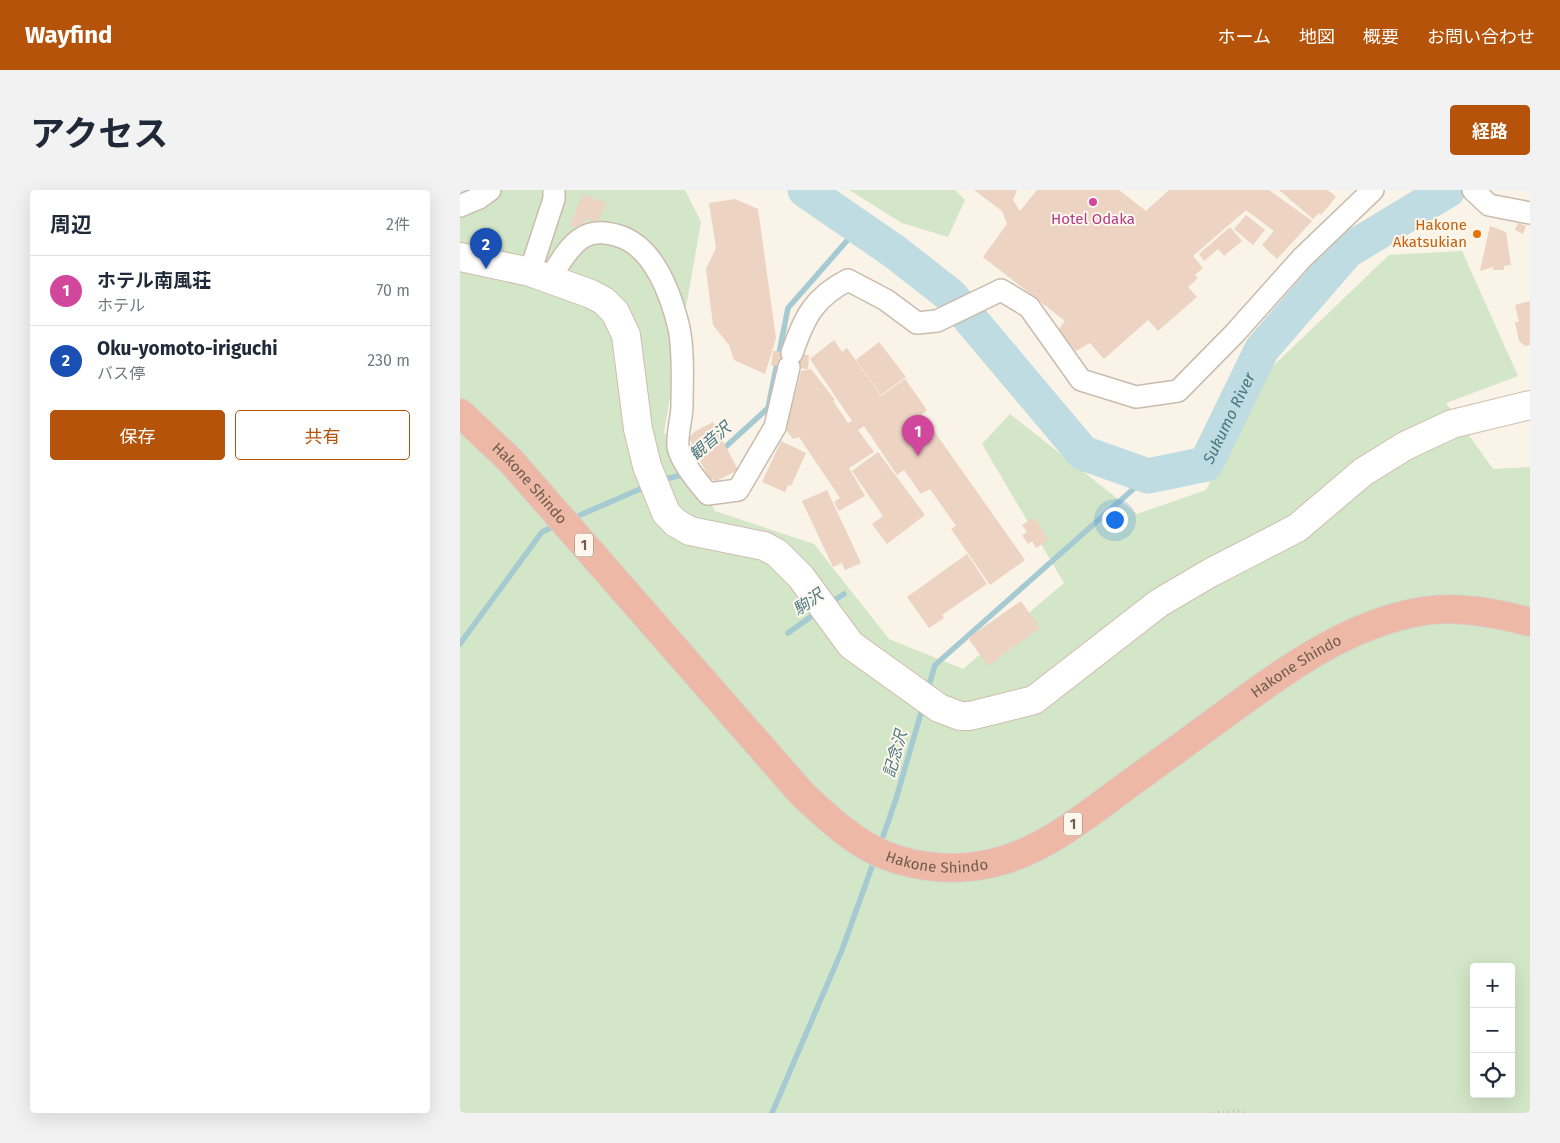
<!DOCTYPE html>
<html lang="ja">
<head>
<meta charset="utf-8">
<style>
	:root { --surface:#fff; --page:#f2f2f3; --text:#1f2937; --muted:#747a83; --line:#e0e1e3; --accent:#b45309 }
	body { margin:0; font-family:"Fira Sans","Noto Sans JP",sans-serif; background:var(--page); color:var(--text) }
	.controls { position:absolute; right:15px; bottom:15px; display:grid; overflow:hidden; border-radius:5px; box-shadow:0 5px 20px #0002 }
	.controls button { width:45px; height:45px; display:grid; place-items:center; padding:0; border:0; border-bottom:1px solid var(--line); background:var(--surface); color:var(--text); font:25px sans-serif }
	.you { position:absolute; left:654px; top:329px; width:18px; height:18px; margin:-12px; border:4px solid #fff; border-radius:50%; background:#1a73e8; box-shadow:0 0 0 8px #1a73e833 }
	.badge { display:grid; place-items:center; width:32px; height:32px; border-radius:50%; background:var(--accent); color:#fff; font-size:16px; font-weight:700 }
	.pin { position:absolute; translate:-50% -41px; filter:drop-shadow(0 1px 2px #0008) }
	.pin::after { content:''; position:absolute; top:26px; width:18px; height:15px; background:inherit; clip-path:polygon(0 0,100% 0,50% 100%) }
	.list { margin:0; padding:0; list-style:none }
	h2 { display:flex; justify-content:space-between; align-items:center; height:65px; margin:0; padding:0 20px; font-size:21px }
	h2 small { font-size:16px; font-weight:400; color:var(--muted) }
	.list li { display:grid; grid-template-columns:32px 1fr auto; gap:15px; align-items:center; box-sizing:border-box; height:70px; padding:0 20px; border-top:1px solid var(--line) }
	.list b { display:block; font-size:19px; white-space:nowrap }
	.list p { margin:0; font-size:16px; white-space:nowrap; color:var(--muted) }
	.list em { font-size:16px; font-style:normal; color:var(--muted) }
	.actions { display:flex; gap:10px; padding:15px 20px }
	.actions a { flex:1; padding:11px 0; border:1px solid var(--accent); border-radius:5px; text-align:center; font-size:18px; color:var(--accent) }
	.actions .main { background:var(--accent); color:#fff }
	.icon { flex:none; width:28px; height:28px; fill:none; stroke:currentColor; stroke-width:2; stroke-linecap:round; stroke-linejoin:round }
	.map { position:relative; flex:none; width:1070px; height:923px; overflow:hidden; border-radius:5px }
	header { display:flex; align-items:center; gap:30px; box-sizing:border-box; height:70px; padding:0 25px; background:var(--accent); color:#fff }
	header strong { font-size:24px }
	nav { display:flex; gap:28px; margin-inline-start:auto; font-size:18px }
	.intro { display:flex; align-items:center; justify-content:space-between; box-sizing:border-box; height:120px; padding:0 30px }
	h1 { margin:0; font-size:35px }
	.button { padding:12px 22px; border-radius:5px; background:var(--accent); color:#fff; font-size:18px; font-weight:700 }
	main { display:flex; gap:30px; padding:0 30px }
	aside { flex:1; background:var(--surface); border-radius:5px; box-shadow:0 5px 20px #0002 }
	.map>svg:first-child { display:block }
</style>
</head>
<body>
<header>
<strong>Wayfind</strong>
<nav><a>ホーム</a><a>地図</a><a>概要</a><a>お問い合わせ</a></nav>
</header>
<div class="intro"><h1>アクセス</h1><a class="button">経路</a></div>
<main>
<aside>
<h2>周辺<small>2件</small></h2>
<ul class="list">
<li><span class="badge" style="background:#d1479c">1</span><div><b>ホテル南風荘</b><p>ホテル</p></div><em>70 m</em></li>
<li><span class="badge" style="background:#1a4fb4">2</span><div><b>Oku-yomoto-iriguchi</b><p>バス停</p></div><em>230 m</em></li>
</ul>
<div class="actions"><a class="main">保存</a><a>共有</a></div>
</aside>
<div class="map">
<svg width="1070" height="923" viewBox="0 0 1070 923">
	<rect width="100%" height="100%" fill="#faf3e7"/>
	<g fill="#d3e6c7" fill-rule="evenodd">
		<path d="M0,0H225L241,32L204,242L255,321L354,354L429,449L503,479L604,393L522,254L550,224L677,324L746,300L807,182L929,65L1002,61L1058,186L986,213L1033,279L1070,277V923H0ZM1014,777H1051V904H1014Z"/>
		<polygon points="389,0 495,0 505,10 488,47 442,33"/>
	</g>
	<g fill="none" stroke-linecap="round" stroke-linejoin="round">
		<g stroke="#a5cad2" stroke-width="5.5">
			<polyline points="261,261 308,218 328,118 399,37"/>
			<polyline points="200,290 227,284"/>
			<polyline points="111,329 187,296"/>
			<polyline points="370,413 384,404"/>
			<polyline points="328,443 359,421"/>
			<polyline points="0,454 82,342 97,335"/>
			<polyline points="467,502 475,475 688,286"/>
			<polyline points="420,655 436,609 463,516"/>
			<polyline points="312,923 382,760 415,668"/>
		</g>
		<path stroke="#bedce1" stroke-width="35" id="s1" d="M345,0L435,62L490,105L623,263L688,286L746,274L802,159L887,61L988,0"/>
	</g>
	<g fill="#ecd3c2">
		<polygon points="514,0 557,0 553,10 560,21 577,0 659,0 686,21 709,0 809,0 852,31 817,69 802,55 814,41 786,20 733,66 743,78 735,85 738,88 728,97 737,107 698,141 688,130 644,169 630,153 616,161 598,140 605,131 523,67 547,34 542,21"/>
		<polygon points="819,0 868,0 876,7 861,25 859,23 853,29"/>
		<polygon points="123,4 146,13 137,33 126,28 121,40 110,35"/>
		<polygon points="275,9 298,19 316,148 305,184 274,170 269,155 253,135 246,79 256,58 249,13"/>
		<polygon points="786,25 805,40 793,55 774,39"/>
		<polygon points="1058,33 1066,36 1063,44 1055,40"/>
		<polygon points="1030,36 1046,42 1051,75 1044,76 1044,80 1033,80 1033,77 1020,81"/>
		<polygon points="770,37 782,51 764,66 758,59 744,71 739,64"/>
		<polygon points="1070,111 1070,155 1065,156 1059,151 1055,132 1059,132 1055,115"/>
		<polygon points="374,150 382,162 387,158 421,206 445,189 467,220 462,224 565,370 530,395 491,339 496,336 470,299 461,304 444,280 437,285 404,236 398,240 414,262 389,278 405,306 379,321 374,312 380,308 339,247 333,249 326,240 341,181 351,179 375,210 373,211 388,233 392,231 350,169"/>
		<polygon points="419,152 446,187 421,205 396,170"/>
		<polygon points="313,161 349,165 348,179 311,175"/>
		<polygon points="253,232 278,280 256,291 249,288 229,248 234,242"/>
		<polygon points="321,251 346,263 331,296 328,295 325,302 302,292"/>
		<polygon points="418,262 465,325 427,354 412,334 423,326 392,281"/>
		<polygon points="367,300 401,373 385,380 382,373 373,377 342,311"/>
		<polygon points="574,327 589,350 576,358 572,351 568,354 562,345 567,342 562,335"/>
		<polygon points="507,364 527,394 482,425 484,428 469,438 447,407"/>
		<polygon points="561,411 580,438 528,476 508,448"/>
	</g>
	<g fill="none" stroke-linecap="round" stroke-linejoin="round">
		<defs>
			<g id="minor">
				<polyline points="1013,0 1029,15 1070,23"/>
				<polyline points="0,16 19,8 30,0"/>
				<polyline points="70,82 94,9 94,0"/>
				<path d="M89,89C108,61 119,33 159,46C194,57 211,105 219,138C224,163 222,192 222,218C221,231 217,244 218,256C219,269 239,294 248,304L278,300L315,237L329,177"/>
				<path d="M332,163C344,128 354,107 388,90L426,110L457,133L477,131L541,100L569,117L621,190L676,207L718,201L775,143L842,68L913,0"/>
			</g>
			<polyline id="secondary" points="0,67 70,82 131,104 144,111 155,122 166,145 178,239 187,276 206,323 216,333 230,341 304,356 317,363 341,387 391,455 479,518 500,526 510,526 574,510 699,413 750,383 837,338 903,282 945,256 992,234 1070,215"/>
			<g id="motorway">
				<path id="s2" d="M0,223L50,270L343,605C367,627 392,651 422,664C461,680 504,682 544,670C586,657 622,629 657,603C693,577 728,551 764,525C824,481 888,433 964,421C1000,416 1036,423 1070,432"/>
			</g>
		</defs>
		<use href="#minor" stroke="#cabbae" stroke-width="24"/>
		<use href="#secondary" stroke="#cfbdaf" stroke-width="30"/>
		<use href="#motorway" stroke="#d7d1cd" stroke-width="30"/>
		<polyline stroke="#d1b6a5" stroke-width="3" stroke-dasharray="1 4" stroke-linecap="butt" points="753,923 780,921 784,923"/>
		<use href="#minor" stroke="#fff" stroke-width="21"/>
		<use href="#secondary" stroke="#fff" stroke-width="28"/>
		<use href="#motorway" stroke="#edb8a5" stroke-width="28"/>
	</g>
	<circle fill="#d1479c" stroke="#fdf7ed" stroke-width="2" cx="633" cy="12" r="5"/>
	<circle fill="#e8710a" stroke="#fdf7ed" stroke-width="2" cx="1017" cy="44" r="5"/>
	<g text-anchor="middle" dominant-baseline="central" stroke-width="4" stroke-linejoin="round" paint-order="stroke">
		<g fill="#fdf7ed" stroke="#9a8a7e" stroke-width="1">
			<rect x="115" y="343.5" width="18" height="23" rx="4"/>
			<rect x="604" y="622.5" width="18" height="23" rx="4"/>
		</g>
		<g font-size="14" font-weight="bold" fill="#705b4e">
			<text x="124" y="355">1</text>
			<text x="613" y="634">1</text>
		</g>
		<g font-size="15" fill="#b23c85" stroke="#fdf7ed">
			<text x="633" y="29">Hotel Odaka</text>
		</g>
		<g font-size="15" fill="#c56008" stroke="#fdf7ed" text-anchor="end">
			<text x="1007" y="35">Hakone<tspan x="1007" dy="17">Akatsukian</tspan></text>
		</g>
		<g font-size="15" fill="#705b4e" stroke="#fdf7ed">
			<text stroke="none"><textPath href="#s2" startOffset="99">Hakone Shindo</textPath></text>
			<text stroke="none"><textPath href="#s2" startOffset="1089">Hakone Shindo</textPath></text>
			<text stroke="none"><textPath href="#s2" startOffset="669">Hakone Shindo</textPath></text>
		</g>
		<g font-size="16" font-style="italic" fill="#4b7881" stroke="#fdf7ed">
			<text stroke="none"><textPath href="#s1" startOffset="565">Sukumo River</textPath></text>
			<text transform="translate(250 251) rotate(-41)">観音沢</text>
			<text transform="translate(348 412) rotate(-35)">駒沢</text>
			<text transform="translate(435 564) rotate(-74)">記念沢</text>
		</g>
	</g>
</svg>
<div class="controls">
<button>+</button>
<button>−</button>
<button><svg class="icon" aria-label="locate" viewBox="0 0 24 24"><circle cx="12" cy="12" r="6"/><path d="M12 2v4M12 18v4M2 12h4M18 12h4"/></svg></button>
</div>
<div class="you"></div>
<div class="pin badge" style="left:458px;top:266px;background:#d1479c">1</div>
<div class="pin badge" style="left:26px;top:79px;background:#1a4fb4">2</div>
</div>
</main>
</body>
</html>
